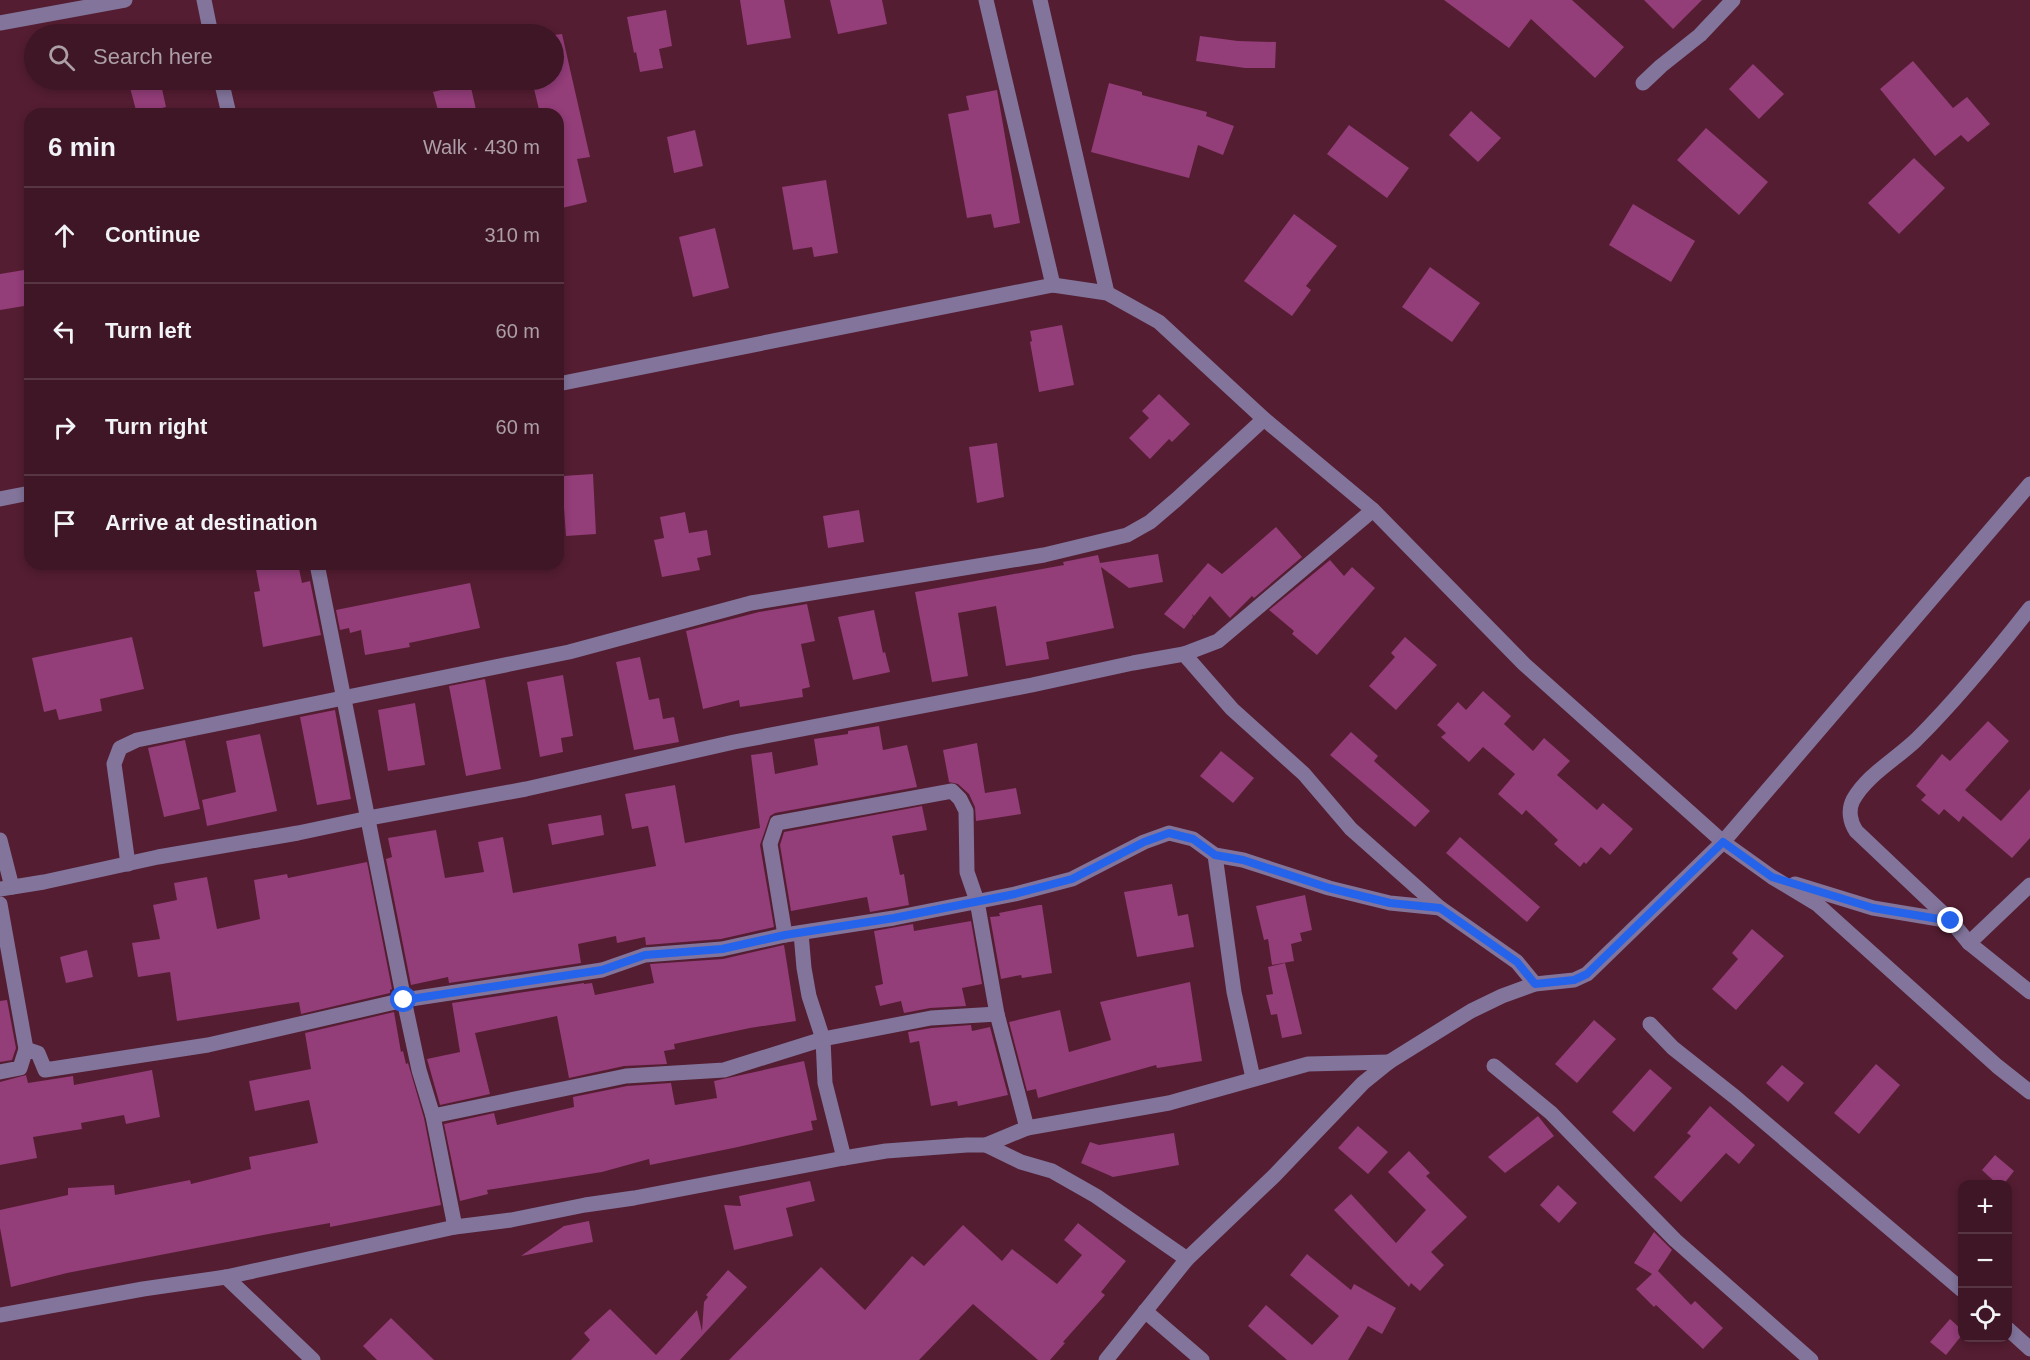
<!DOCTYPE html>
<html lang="en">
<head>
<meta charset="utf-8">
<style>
	:root { --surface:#3f1625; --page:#4a2332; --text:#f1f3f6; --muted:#ad9fa7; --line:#583542 }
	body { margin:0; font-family:Helvetica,sans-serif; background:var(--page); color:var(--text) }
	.controls { position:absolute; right:18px; bottom:18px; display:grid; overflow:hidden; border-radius:12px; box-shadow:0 3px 9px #0003 }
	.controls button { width:54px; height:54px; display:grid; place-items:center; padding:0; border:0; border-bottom:2px solid var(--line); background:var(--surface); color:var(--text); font:30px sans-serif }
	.stop { position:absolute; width:18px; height:18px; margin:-14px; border:4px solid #2563eb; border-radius:50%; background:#fff }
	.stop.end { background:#2563eb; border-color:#fff; box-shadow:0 2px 6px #0008 }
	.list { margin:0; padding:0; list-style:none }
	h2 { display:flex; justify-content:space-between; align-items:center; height:78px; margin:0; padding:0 24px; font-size:26px }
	h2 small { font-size:20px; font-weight:400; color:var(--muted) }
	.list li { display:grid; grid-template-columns:39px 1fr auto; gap:18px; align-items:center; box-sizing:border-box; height:96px; padding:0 24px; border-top:2px solid var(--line) }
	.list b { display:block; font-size:22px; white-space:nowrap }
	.list em { font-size:20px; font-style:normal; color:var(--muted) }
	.icon { flex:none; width:33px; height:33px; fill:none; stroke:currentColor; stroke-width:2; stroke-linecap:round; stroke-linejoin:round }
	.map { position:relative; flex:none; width:2030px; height:1360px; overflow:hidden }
	.search { position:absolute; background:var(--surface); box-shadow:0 3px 9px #0003; left:24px; top:24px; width:540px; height:66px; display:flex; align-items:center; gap:15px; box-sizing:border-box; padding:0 21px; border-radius:33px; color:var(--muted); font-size:22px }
	.panel { position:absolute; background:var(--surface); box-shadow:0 3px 9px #0003; left:24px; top:108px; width:540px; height:462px; border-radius:18px }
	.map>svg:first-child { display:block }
</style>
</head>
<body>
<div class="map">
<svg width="2030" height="1360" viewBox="0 0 2030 1360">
	<rect width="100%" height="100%" fill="#541d31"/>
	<g fill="#933d79">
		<polygon points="740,0 784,0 791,38 747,45"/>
		<polygon points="830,0 882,0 887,24 838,34"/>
		<polygon points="1444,0 1572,0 1624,47 1595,78 1531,19 1509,48"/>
		<polygon points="1644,0 1702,0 1673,29"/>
		<polygon points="666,10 672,46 659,49 663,68 640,72 636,52 634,53 627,17"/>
		<polygon points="562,34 590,157 577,159 587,202 562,208 558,192 558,114 540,114 532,80 554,80 554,35"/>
		<polygon points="1200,36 1238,41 1276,42 1275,68 1245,68 1196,61"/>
		<polygon points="1913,61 1953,108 1967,97 1990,124 1968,142 1961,135 1935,156 1880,89"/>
		<polygon points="1753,64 1784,94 1759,119 1729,89"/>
		<polygon points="128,80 160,80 166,107 137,114"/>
		<polygon points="470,83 477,114 439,114 433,92"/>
		<polygon points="1109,83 1142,92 1142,95 1207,112 1206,116 1234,126 1223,155 1198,145 1189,178 1091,152"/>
		<polygon points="997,90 1020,223 994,228 991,214 967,218 948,114 969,110 966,96"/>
		<polygon points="1471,111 1501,138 1478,162 1449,135"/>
		<polygon points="1349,125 1409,168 1387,198 1327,154"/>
		<polygon points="1706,128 1768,182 1739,215 1677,160"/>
		<polygon points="695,130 703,166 674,173 667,137"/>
		<polygon points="1914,158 1945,188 1899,234 1868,203"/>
		<polygon points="826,180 838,253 814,257 812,247 793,250 782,187"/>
		<polygon points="1633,204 1695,241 1671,282 1609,245"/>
		<polygon points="1294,214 1337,246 1306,286 1311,290 1292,316 1244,281"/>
		<polygon points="715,228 729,288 693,297 679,237"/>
		<polygon points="1430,267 1480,303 1452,342 1402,307"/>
		<polygon points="30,269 30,305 0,310 0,274"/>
		<polygon points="1062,325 1074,385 1039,392 1030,342 1032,341 1030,331"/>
		<polygon points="1159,394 1190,424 1172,442 1169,439 1150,459 1129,438 1149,418 1142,411"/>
		<polygon points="997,443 1004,497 977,503 969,447"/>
		<polygon points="593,474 596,534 566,536 564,508 558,508 558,486 563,486 563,476"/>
		<polygon points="859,510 864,542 828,548 823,516"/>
		<polygon points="685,512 689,533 707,530 711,555 697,558 700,570 662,577 654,540 664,538 660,517"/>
		<polygon points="1276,527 1302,557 1254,598 1252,596 1230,618 1210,596 1194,616 1192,614 1193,617 1184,629 1164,614 1208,563 1222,574"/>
		<polygon points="1158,554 1163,582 1129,588 1101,567 1114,628 1046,642 1049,659 1006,666 996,606 958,613 968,676 932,682 915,592 1064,565 1063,562 1098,555 1100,563"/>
		<polygon points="1330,560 1344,576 1352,567 1375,588 1317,655 1292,634 1294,631 1269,610"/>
		<polygon points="255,564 298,564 302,583 310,581 321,635 263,647 254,592 260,591"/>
		<polygon points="470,583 480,628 409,643 410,647 365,655 361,630 350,633 349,628 340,630 336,610"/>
		<polygon points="807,604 815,641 801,644 810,687 802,689 803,697 740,707 739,700 703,709 686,631 759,612"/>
		<polygon points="874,610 883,653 885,652 890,672 853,680 838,617"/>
		<polygon points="132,637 144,689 100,699 102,711 59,720 56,709 44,712 32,658"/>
		<polygon points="1405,637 1437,665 1396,710 1369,686 1395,657 1391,653"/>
		<polygon points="640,657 649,700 659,698 663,719 674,717 679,742 634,750 616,662"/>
		<polygon points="563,675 573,736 561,738 563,752 540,757 527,682"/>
		<polygon points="485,679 501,769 466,776 449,686"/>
		<polygon points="1483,691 1511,716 1504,724 1533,751 1544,738 1570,761 1557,775 1597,810 1603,803 1633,829 1610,855 1601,847 1586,864 1584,862 1580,867 1554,844 1558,840 1526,810 1522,815 1498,794 1515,774 1483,747 1469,762 1441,737 1446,733 1437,725 1458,702 1466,710"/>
		<polygon points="415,703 425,765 388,771 378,710"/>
		<polygon points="335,710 351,799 317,805 300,717"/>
		<polygon points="1988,721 2009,741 1965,790 2001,821 2030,789 2030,838 2012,858 1963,816 1959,822 1944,809 1939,815 1921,800 1926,795 1916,786 1942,754 1950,761"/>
		<polygon points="879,726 883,750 907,745 917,787 775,813 770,816 760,845 774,927 721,939 646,945 645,937 617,943 616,936 578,944 581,963 449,983 448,977 411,985 386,859 392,857 388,838 436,830 445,878 484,872 478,842 503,837 513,893 656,866 648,826 632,829 625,794 675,785 685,843 760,828 751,755 772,752 775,774 818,765 814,739 848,734 848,731"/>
		<polygon points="1351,732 1378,756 1374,761 1430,811 1415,827 1330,755"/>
		<polygon points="260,734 277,811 207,826 202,800 236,792 226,741"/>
		<polygon points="185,740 200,809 164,817 148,748"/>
		<polygon points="977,743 985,793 1016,788 1021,814 976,821 975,807 969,794 958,784 949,782 943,750"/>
		<polygon points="1221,751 1254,778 1233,803 1200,776"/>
		<polygon points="922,806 927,830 892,836 900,875 904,874 909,905 870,912 867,897 791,911 780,845 784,832"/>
		<polygon points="601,815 604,835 552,845 548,824"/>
		<polygon points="1460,837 1540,907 1527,922 1446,853"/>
		<polygon points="367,862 392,989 390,990 390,993 301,1014 299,1002 177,1021 170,972 138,977 132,943 160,939 153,905 177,900 174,883 207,877 217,929 260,919 254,880 287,874 288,878"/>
		<polygon points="1172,884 1178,916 1188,914 1194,947 1137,957 1124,892"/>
		<polygon points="1305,895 1312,930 1300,933 1302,941 1291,944 1294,961 1272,965 1268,939 1264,940 1256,906"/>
		<polygon points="1039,905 1042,905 1052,973 1022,978 1021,975 1001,979 990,917 1000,916 999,913"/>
		<polygon points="971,921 982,984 962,988 966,1006 930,1008 904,1013 901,1001 880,1006 875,986 883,984 874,931 913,924 914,931"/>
		<polygon points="1752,929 1784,956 1736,1010 1712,989 1738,959 1732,953"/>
		<polygon points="784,945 796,1021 750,1028 674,1044 675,1049 664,1051 667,1064 624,1066 569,1078 557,1016 475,1033 490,1094 440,1105 427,1059 460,1052 452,1003 584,983 584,984 592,983 595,995 654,983 650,964 723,959"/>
		<polygon points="87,950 93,977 66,983 60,957"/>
		<polygon points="1285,963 1302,1034 1282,1038 1277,1014 1271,1015 1266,995 1273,994 1268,967"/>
		<polygon points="1190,982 1202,1061 1157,1068 1156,1065 1038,1098 1036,1089 1027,1091 1009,1022 1060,1010 1069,1052 1111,1040 1100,1002"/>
		<polygon points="7,1000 16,1048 12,1060 0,1062 0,1001"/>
		<polygon points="394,1012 401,1052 403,1051 406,1064 408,1063 424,1118 441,1205 330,1227 330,1223 274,1233 67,1273 11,1287 0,1228 0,1210 68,1195 68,1188 114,1185 115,1195 190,1180 191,1184 251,1169 249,1157 318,1143 309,1100 255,1111 249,1081 311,1069 305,1033"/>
		<polygon points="1594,1020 1616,1039 1577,1083 1555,1064"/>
		<polygon points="971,1025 972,1031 990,1027 1008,1095 958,1106 957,1101 931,1106 919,1041 910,1043 908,1032 932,1028"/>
		<polygon points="804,1061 817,1120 811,1121 813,1130 738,1147 650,1165 649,1159 602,1172 487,1190 488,1194 460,1201 444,1124 494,1113 497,1125 574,1107 573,1097 627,1086 671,1083 675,1105 717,1098 714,1081"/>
		<polygon points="1876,1064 1900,1085 1859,1134 1834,1113"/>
		<polygon points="1782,1065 1804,1083 1788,1102 1766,1083"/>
		<polygon points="1650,1069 1672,1088 1634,1132 1612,1112"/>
		<polygon points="152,1070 160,1117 126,1124 124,1115 81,1123 82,1129 33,1137 37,1158 0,1165 0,1082 26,1075 28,1083 73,1076 74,1085"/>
		<polygon points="1710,1106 1755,1145 1739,1164 1726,1153 1681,1202 1654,1177 1691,1136 1687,1133"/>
		<polygon points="1538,1116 1554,1136 1505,1173 1488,1157"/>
		<polygon points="1358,1126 1388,1152 1368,1174 1338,1148"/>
		<polygon points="1174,1133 1179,1165 1113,1177 1081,1163 1090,1142 1099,1145"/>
		<polygon points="1409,1151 1430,1173 1426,1176 1467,1217 1431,1252 1444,1265 1420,1291 1411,1283 1409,1287 1334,1210 1351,1194 1396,1243 1426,1210 1388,1172"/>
		<polygon points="1995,1155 2014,1171 2003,1185 1998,1185 1982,1170"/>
		<polygon points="810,1181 815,1201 786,1208 793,1236 734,1250 724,1205 741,1206 739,1196"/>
		<polygon points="1558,1185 1577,1203 1559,1223 1540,1205"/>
		<polygon points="589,1221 593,1242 521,1256 564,1226"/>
		<polygon points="1078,1223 1126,1261 1101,1292 1105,1295 1063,1342 1065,1343 1050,1360 1038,1360 973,1304 919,1360 729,1360 821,1267 865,1310 912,1256 924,1266 963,1225 1002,1261 1012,1249 1057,1284 1082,1255 1064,1240"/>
		<polygon points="1654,1232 1672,1250 1658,1271 1691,1305 1695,1301 1723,1328 1703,1349 1656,1305 1654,1307 1636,1289 1652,1274 1634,1263"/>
		<polygon points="1307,1254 1351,1290 1354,1284 1396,1308 1382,1334 1368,1326 1348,1360 1287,1360 1248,1326 1266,1305 1312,1345 1339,1316 1290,1275"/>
		<polygon points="728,1270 747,1287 680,1360 571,1360 590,1340 584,1333 610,1309 656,1355 697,1310 702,1331 704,1302 708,1297 706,1295"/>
		<polygon points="391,1318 434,1360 377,1360 363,1346"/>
		<polygon points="1950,1319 1962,1330 1962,1335 1946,1355 1930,1342"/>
	</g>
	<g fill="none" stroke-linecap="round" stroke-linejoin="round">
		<g stroke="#82749b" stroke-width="15">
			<polyline points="204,0 211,34"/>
			<polyline points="986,0 1053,285"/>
			<polyline points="1040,0 1107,293"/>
			<polyline points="0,23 125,0"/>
			<polyline points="221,80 229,114"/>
			<polyline points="1643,83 1661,66 1700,35 1733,0"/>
			<polyline points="558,384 1053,285 1107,293 1159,322 1264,419 1373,510 1524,664 1723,842 1772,877 1817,904 1997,1066 2030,1092"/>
			<polyline points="0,499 30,493"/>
			<polyline points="317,564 404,1000 419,1070 433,1116 455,1227"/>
			<polyline points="1184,654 1218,641 1373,510"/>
			<polyline points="0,840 12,887"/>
			<polyline points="1215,855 1234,992 1253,1078"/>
			<polyline points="128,864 114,764 120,748 137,740 569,652 751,603 1044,555 1127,535 1150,522 1177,499 1264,419"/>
			<polyline points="1795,884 1873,908 1951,921 1969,943 2030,992"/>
			<polyline points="0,889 44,882 158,857 298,833 369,818 526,789 734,742 1032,685 1133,663 1184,654 1232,709 1304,774 1351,829 1440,908 1517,962 1535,984"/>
			<polyline points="0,904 26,1049"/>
			<path d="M1951,921L1856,831C1850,822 1848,810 1853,800C1867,775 1895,760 1916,740C1957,699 1994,654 2030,608"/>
			<polyline points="801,933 804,968 809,996 823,1039 825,1083 844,1158"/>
			<polyline points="785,935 770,844 777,823 952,791 960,799 966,811 967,872 977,901 997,1014 1027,1128 986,1145"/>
			<polyline points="1969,943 2030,885"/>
			<polyline points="1650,1024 1673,1048 1735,1097 1962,1290"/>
			<polyline points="1494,1066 1551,1113 1675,1240 1811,1360"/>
			<polyline points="0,1072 20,1068 26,1049 38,1053 45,1070 208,1045 404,1000 602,970 645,955 722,949 785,935 894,918 1015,894 1072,879 1144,842 1169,833 1193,839 1215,855 1243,860 1329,888 1390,903 1440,908"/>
			<polyline points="433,1116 626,1076 724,1070 823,1039 931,1018 997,1014"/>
			<polyline points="1027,1128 1169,1103 1308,1064 1389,1062"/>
			<polyline points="226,1277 313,1360"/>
			<polyline points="1145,1311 1202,1360"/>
			<polyline points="0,1315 143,1289 226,1277 455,1227 511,1220 585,1205 634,1198 844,1158 886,1151 967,1145 986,1145 1021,1162 1052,1171 1096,1196 1187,1259 1274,1176 1363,1083 1389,1062 1471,1011 1502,996 1535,984 1574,980 1587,974 1723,842 2030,484"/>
			<polyline points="2008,1329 2030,1349"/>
			<polyline points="1106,1360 1187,1259"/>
		</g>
	</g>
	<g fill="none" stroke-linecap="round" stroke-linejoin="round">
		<polyline stroke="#2563eb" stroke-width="8" points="404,1000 602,970 645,955 722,949 785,935 894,918 1015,894 1072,879 1144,842 1169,833 1193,839 1215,855 1243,860 1329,888 1390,903 1440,908 1517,962 1535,984 1574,980 1587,974 1723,842 1772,877 1873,908 1951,921"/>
	</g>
</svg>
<div class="controls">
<button>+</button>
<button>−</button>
<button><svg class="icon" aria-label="locate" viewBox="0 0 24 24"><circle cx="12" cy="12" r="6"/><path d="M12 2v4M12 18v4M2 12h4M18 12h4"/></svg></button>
</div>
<div class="stop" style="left:404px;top:1000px"></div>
<div class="stop end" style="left:1951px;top:921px"></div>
<div class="search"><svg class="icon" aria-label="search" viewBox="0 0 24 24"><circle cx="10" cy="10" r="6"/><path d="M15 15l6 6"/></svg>Search here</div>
<section class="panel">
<h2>6 min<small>Walk · 430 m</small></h2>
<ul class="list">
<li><svg class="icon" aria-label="ahead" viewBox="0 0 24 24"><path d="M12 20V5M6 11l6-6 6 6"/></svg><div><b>Continue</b></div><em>310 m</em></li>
<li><svg class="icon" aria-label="left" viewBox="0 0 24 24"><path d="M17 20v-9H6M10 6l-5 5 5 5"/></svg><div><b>Turn left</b></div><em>60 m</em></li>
<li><svg class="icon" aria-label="right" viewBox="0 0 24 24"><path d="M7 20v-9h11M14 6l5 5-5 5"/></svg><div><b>Turn right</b></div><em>60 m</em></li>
<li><svg class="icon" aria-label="arrive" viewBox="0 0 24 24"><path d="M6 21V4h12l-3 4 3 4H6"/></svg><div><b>Arrive at destination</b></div></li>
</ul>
</section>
</div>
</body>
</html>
